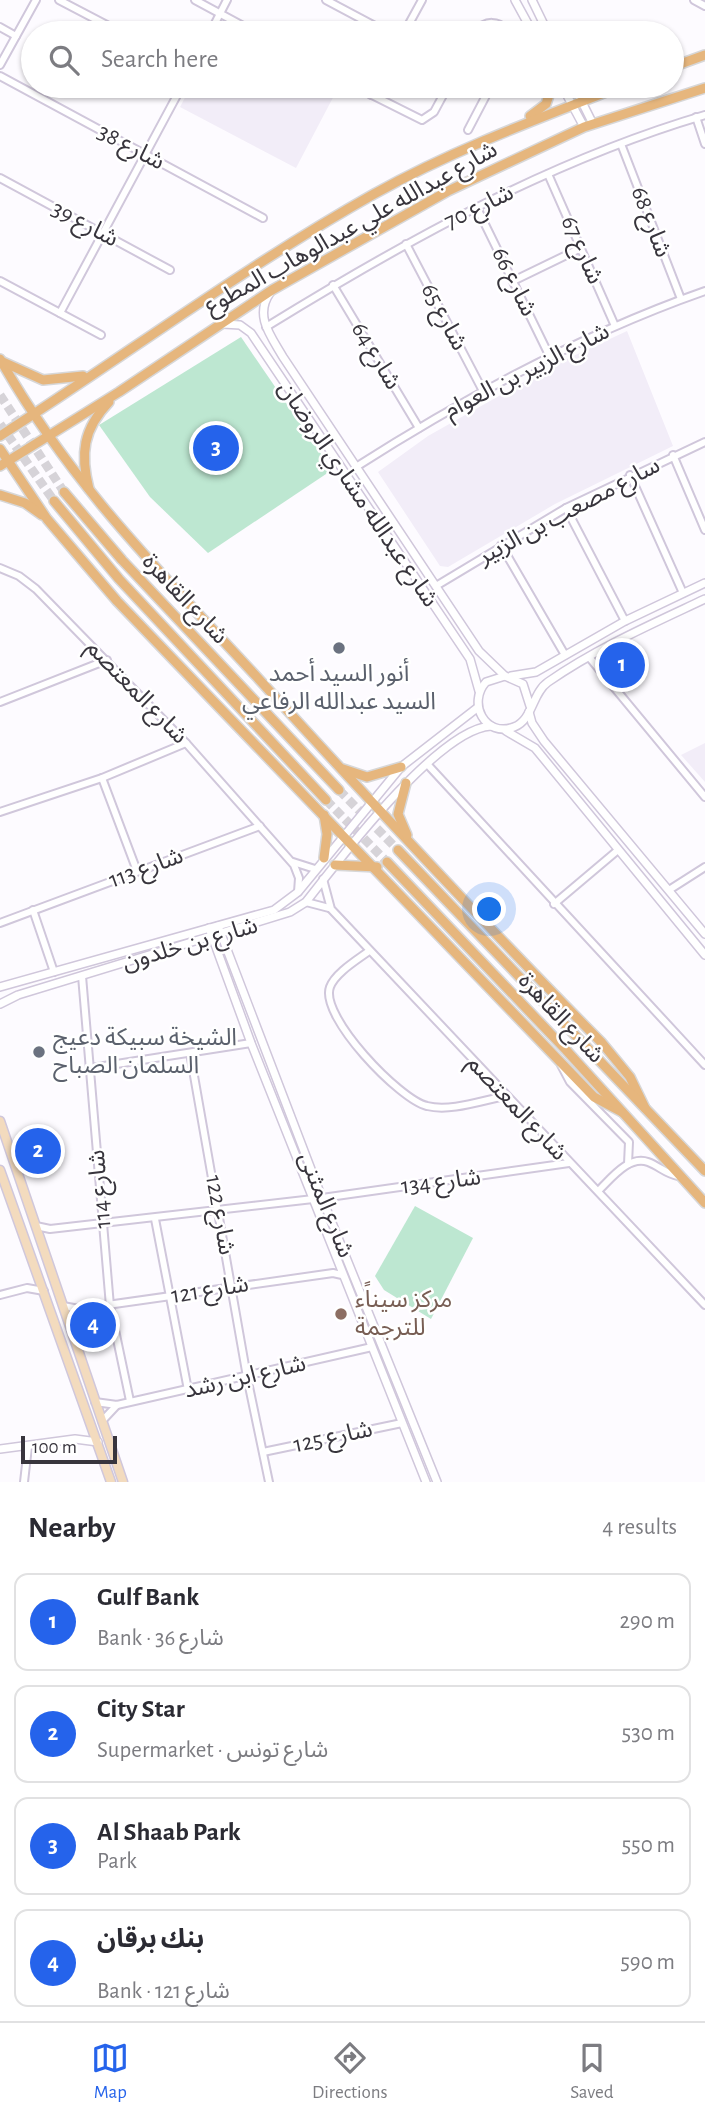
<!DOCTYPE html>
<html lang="en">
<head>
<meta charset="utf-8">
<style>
	:root { --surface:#fff; --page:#f2f2f3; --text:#2b2b33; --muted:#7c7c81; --line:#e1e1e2; --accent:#2563eb }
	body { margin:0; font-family:"Alegreya Sans","Noto Sans Arabic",sans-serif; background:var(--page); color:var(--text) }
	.scale { position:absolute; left:21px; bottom:18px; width:96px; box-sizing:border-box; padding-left:7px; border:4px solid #38353d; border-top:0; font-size:19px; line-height:24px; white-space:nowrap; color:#38353d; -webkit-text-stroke:5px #fff; paint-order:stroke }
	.you { position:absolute; left:490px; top:910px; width:24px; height:24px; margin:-18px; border:5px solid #fff; border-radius:50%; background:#1a73e8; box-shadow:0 0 0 10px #1a73e833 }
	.badge { display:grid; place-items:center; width:46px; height:46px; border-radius:50%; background:var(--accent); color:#fff; font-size:23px; font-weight:700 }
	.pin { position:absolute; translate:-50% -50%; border:4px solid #fff; box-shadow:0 2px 7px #0006 }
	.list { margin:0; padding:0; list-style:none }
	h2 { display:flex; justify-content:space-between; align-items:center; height:91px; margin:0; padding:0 28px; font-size:30px }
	h2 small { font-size:23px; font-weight:400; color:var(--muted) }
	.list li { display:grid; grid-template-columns:46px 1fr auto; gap:21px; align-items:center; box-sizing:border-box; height:98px; margin:0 14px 14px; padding:0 14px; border:2px solid var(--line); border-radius:14px }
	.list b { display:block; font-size:26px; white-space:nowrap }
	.list p { margin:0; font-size:23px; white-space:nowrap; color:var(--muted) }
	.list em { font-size:23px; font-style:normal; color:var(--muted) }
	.icon { flex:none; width:38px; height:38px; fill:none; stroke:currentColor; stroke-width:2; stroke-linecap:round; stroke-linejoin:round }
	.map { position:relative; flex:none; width:705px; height:1482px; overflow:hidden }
	.search { position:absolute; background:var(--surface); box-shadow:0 2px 5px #0004; left:21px; right:21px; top:21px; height:77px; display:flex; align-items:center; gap:18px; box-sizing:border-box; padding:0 24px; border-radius:38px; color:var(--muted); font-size:26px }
	.sheet { height:539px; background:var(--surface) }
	nav { display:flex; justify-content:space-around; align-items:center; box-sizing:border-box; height:98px; border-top:2px solid var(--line); background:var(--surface); font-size:19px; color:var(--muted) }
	nav a { display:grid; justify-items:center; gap:4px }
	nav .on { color:var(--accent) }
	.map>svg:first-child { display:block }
</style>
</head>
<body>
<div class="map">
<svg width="705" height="1482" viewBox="0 0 705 1482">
	<rect width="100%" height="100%" fill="#fdfbff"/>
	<g fill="#f2edf8">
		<polygon points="191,86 333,86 338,88 296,168 180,107"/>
		<polygon points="627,331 673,446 555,504 448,567 440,566 378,472 428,436 554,365"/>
		<polygon points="705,743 705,782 681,755"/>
	</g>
	<g fill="#bde7d1">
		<polygon points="241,337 332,470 208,553 150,497 99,425"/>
		<polygon points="415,1206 473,1238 431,1319 384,1290 375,1276"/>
	</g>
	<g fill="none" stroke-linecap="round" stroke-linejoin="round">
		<g stroke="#d6d3d8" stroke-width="9" stroke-dasharray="9 4.5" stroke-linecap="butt">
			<polyline points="0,395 64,492"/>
			<polyline points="0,424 54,501"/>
			<polyline points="339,790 398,850"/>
			<polyline points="326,800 387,862"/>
		</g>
		<defs>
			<g id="minor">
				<polyline points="59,0 122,33"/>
				<polyline points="195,0 256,33"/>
				<polyline points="326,0 388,33"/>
				<polyline points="694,0 705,6"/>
				<polyline points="0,27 16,36"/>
				<polyline points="210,33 227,0"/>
				<polyline points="404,33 422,0"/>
				<path d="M475,33C485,19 499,20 510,33"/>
				<polyline points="0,65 36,0"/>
				<polyline points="0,76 263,218"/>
				<polyline points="354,86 422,120 434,112 448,86"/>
				<polyline points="371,95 376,86"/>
				<polyline points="696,117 705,144"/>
				<polyline points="468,130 491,86"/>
				<polyline points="621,144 681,299"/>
				<polyline points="548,174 615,326"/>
				<polyline points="0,178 170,270"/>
				<polyline points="477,208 550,357"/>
				<polyline points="406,244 483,391"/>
				<polyline points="0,281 101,335"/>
				<polyline points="513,281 581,248"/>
				<polyline points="333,285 419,428"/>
				<polyline points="60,313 182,86"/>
				<path d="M266,327C404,242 549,161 705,115"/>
				<polyline points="673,455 705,530"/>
				<path d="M356,467C466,397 582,334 705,291"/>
				<polyline points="630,475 683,593"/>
				<polyline points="566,508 625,621"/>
				<polyline points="501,545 565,655"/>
				<polyline points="0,568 19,576 36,589 186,743 294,865 299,878 298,892"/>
				<polyline points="436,586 566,508 705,442"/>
				<polyline points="589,657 705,797"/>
				<polyline points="0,702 107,660"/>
				<polyline points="428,765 705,1065"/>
				<polyline points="102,778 137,871"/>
				<polyline points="0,812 102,778 186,743"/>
				<polyline points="293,862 315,869"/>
				<polyline points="323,879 331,909 705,1305"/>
				<polyline points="669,890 705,867"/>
				<polyline points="306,902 329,908"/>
				<polyline points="554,904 618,850"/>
				<polyline points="33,910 54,972"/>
				<polyline points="0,923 260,826"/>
				<path d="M369,951C357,960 335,973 330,987C319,1016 400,1100 427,1106C451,1112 483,1100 506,1096"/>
				<polyline points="82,976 110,1306 130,1401"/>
				<polyline points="190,1053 247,1377 269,1482"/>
				<polyline points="561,1065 570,1082 629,1142 628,1164"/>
				<polyline points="91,1068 251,1043"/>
				<path d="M598,1191C610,1180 628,1155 648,1162C659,1166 666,1174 678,1176"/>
				<polyline points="155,1219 188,1390"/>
				<polyline points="36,1226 50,1229 322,1198 569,1163"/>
				<polyline points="0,1295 27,1288 44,1291"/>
				<polyline points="63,1306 79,1309 333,1273 342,1275"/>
				<polyline points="95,1402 117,1405 372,1347"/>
				<polyline points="102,1421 117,1405"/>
				<polyline points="263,1452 402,1423"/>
				<polyline points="24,1482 28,1447"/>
			</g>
			<g id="tertiary">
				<polyline points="515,0 533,33"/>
				<polyline points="532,0 548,33"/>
				<polyline points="562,86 584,127"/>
				<polyline points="574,86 593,124"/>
				<path d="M270,293C254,316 271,336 283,357L479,651L505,676"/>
				<polyline points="223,324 240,325 251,333 470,659 479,691"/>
				<polyline points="511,676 536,672 625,621 705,583"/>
				<path d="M530,706L523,684L505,676L486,682C467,703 485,738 514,727C533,720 532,693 548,682C597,648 652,624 705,599"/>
				<polyline points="529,712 532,723 544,741 705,934"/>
				<polyline points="506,731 535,748 705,955"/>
				<polyline points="218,926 322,1198 437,1482"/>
				<polyline points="209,928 251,1043 426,1482"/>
				<polyline points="0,987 274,910 298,892 401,767 477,708"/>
				<path d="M0,1004L18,995L290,912L306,902C339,860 438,729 491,726"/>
				<polyline points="0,1449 75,1439 98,1442"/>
			</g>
			<g id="secondary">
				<polyline points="0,1121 123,1482"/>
				<polyline points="0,1170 111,1482"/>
			</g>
			<g id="primary">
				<polyline points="672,67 705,55"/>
				<polyline points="530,116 546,104 552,86"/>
				<path d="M0,359C70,483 161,573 256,676C369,800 484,924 602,1043L630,1077L645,1108"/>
				<polyline points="3,362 43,380 83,376"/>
				<path d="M0,436C125,356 244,267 374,194C453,150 537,119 622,86"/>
				<polyline points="0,449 47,519 117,601 594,1097 622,1112"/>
				<polyline points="0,466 119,392 272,290 448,191 584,127 705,88"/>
				<path d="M89,489C80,454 83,429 109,402"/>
				<polyline points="64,492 122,560 339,790"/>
				<polyline points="0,495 25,503 42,515"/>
				<polyline points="54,501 119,579 326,800"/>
				<polyline points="343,769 367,777 401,767"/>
				<polyline points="406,783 398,814 407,835"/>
				<polyline points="398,850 705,1171"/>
				<polyline points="324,858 327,834 324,815"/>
				<polyline points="387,862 566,1050 705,1203"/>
				<polyline points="335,865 377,867"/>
			</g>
		</defs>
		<use href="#minor" stroke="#d0c7db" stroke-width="10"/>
		<use href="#tertiary" stroke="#d0c7db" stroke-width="10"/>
		<use href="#secondary" stroke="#d0c7db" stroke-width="11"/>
		<use href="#primary" stroke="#d7d7d8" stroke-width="12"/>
		<use href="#minor" stroke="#fff" stroke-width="6"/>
		<use href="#tertiary" stroke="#fff" stroke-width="7"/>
		<use href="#secondary" stroke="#f3dbbe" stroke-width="8"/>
		<use href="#primary" stroke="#e6b67d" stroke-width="9"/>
	</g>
	<g fill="#6b7280" stroke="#fff" stroke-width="2.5">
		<circle cx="339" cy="648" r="7"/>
		<circle cx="39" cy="1052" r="7"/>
	</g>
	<circle fill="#8d6e63" stroke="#fff" stroke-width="2.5" cx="341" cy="1314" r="7"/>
	<g text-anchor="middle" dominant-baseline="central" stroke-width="5" stroke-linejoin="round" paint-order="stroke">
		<g font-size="24" fill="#38353d" stroke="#fff">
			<text transform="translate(131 147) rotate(28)">شارع 38</text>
			<text transform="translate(479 207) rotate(-26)">شارع 70</text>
			<text transform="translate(651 222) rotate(69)">شارع 68</text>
			<text transform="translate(85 224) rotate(28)">شارع 39</text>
			<text transform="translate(351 228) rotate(-29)">شارع عبدالله علي عبدالوهاب المطوع</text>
			<text transform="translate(582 250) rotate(66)">شارع 67</text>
			<text transform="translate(514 282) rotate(64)">شارع 66</text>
			<text transform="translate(444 317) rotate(62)">شارع 65</text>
			<text transform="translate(376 356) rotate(59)">شارع 64</text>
			<text transform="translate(527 371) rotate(-27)">شارع الزبير بن العوام</text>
			<text transform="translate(358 494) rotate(56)">شارع عبدالله مشاري الروضان</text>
			<text transform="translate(569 511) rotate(-28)">سارع مصعب بن الزبير</text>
			<text transform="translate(185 599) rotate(47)">شارع القاهرة</text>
			<text transform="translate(137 692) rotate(46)">شارع المعتصم</text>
			<text transform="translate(146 868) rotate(-20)">شارع 113</text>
			<text transform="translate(190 944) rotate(-16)">شارع بن خلدون</text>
			<text transform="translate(561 1018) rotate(47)">شارع القاهرة</text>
			<text transform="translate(517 1108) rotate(47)">شارع المعتصم</text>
			<text transform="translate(441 1182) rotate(-7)">شارع 134</text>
			<text transform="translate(100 1189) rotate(-95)">شارع 114</text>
			<text transform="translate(326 1205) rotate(68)">شارع المثنى</text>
			<text transform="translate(220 1215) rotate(80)">شارع 122</text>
			<text transform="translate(210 1290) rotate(-9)">شارع 121</text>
			<text transform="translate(245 1377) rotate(-13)">شارع ابن رشد</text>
			<text transform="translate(333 1437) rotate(-12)">شارع 125</text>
		</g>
		<g font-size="24" fill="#5b616d" stroke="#fff">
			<text x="339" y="674">أنور السيد أحمد<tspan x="339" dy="28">السيد عبدالله الرفاعي</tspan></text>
			<text x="53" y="1038" text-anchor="start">الشيخة سبيكة دعيج<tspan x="53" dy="28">السلمان الصباح</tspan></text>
		</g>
		<g font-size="24" fill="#785e54" stroke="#fff" text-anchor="start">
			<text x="355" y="1300">مركز سيناًء<tspan x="355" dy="28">للترجمة</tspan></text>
		</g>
	</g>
</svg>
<div class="scale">100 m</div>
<div class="you"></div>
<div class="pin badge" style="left:622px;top:665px">1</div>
<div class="pin badge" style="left:38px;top:1151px">2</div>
<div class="pin badge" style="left:216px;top:448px">3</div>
<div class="pin badge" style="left:93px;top:1325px">4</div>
<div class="search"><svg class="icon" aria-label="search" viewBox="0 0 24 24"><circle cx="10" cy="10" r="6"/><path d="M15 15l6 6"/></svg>Search here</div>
</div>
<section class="sheet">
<h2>Nearby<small>4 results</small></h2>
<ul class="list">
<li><span class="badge">1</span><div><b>Gulf Bank</b><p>Bank · شارع 36</p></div><em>290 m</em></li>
<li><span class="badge">2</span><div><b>City Star</b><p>Supermarket · شارع تونس</p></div><em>530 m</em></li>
<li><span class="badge">3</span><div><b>Al Shaab Park</b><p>Park</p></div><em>550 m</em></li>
<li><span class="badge">4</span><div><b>بنك برقان</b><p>Bank · شارع 121</p></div><em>590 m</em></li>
</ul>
</section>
<nav>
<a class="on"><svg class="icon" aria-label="map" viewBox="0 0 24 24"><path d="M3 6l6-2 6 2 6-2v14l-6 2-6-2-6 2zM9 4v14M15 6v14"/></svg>Map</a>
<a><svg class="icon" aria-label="directions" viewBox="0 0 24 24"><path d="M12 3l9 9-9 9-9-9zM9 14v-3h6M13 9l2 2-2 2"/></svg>Directions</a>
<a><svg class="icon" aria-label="saved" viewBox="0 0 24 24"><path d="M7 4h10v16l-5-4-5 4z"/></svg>Saved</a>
</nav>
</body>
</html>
